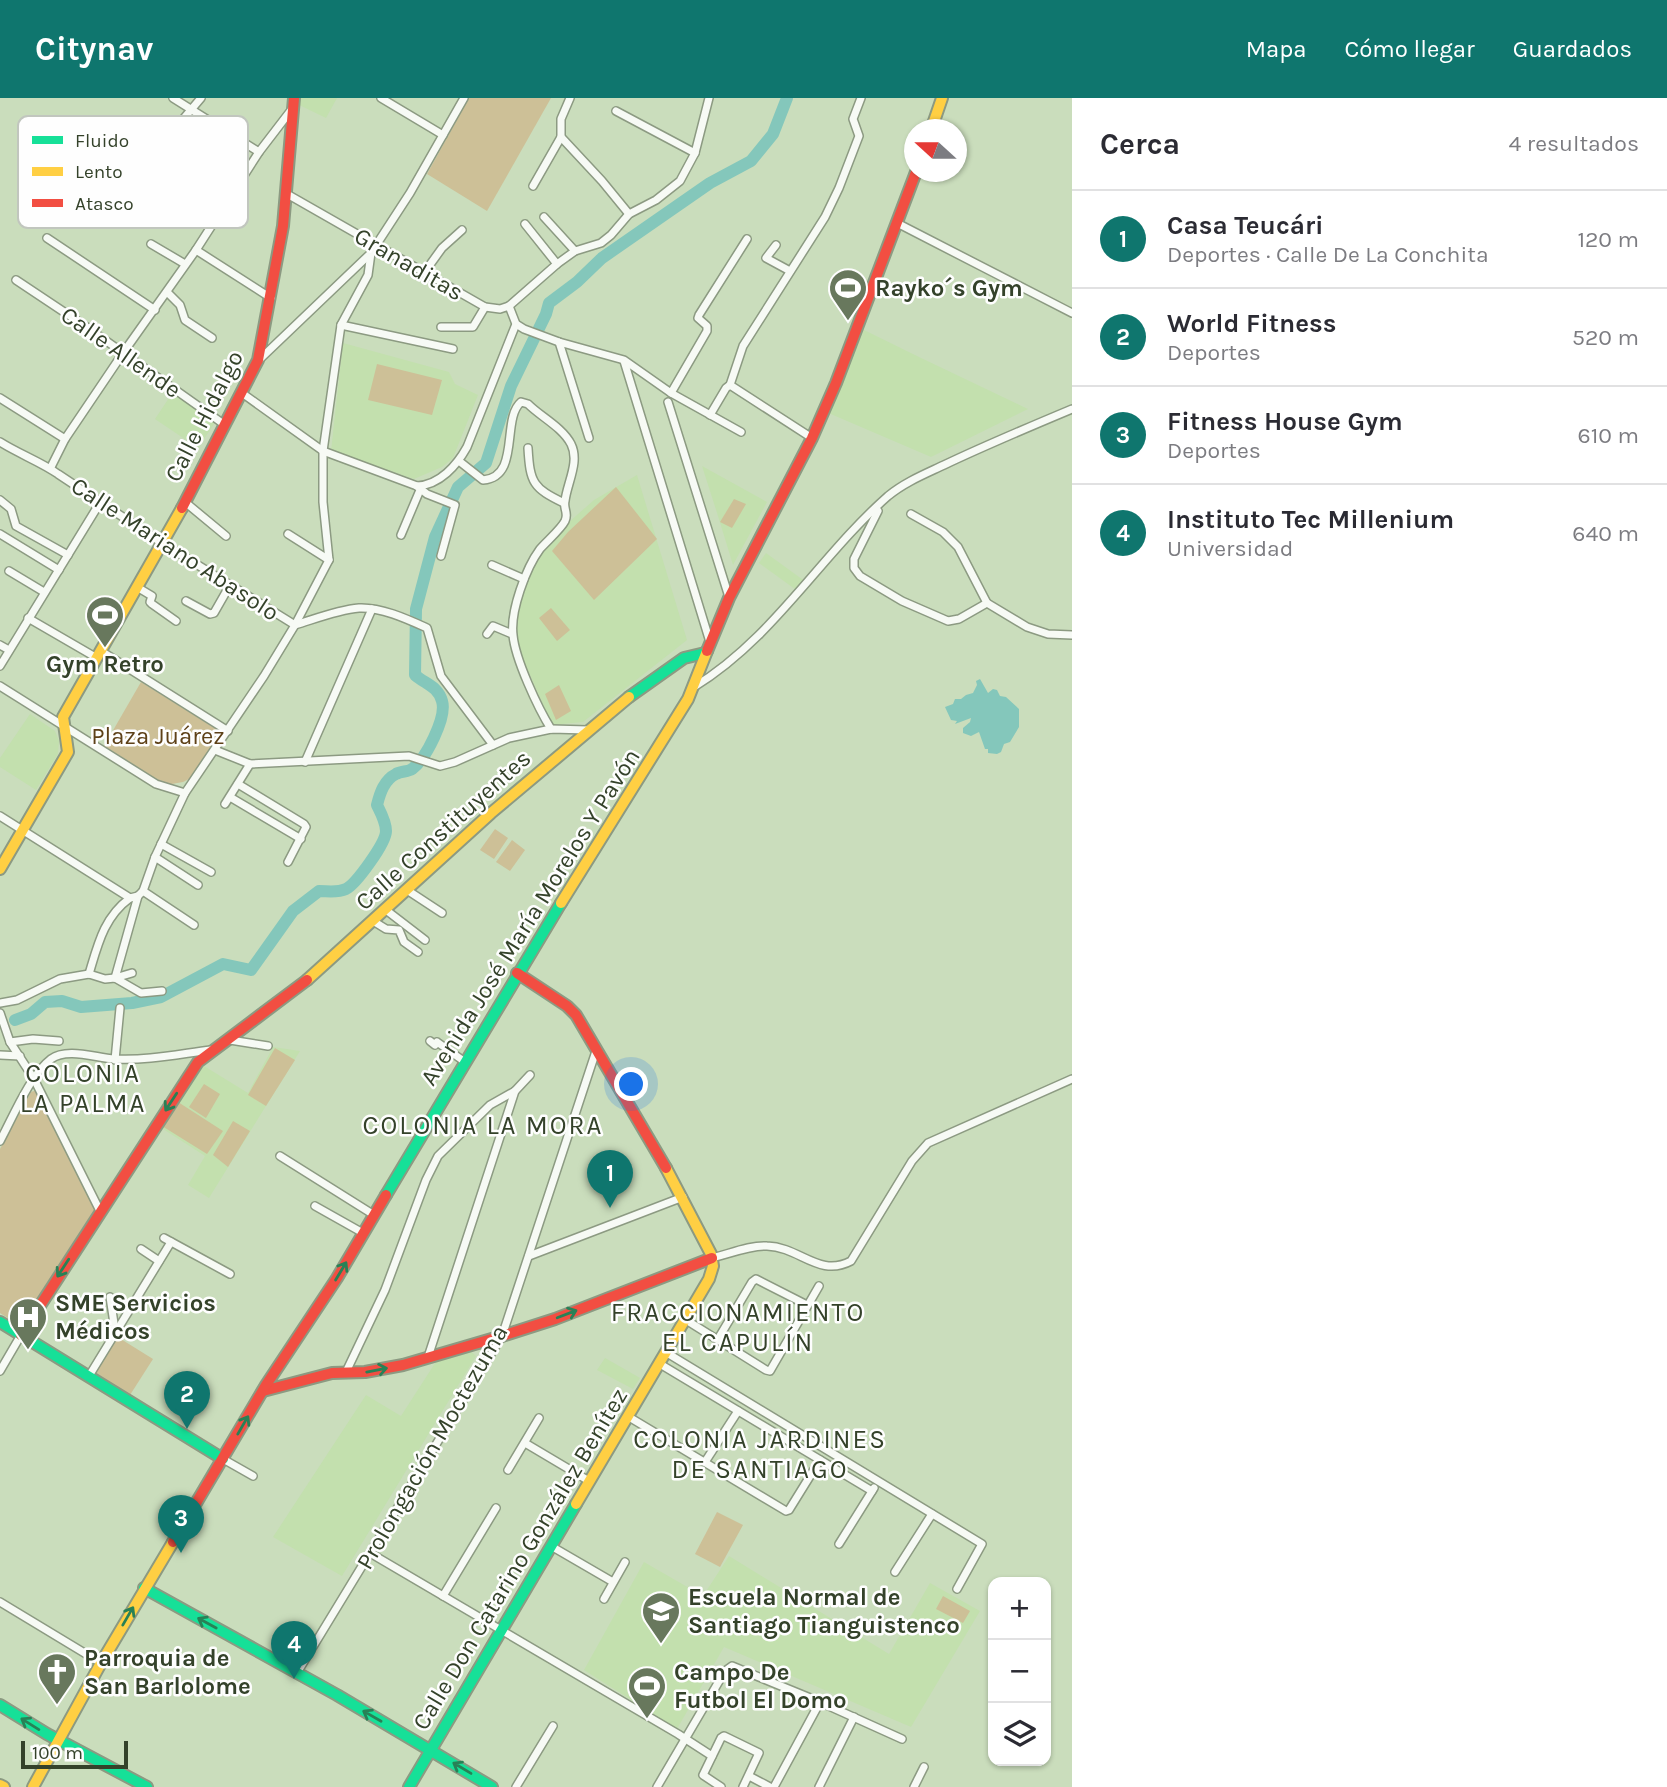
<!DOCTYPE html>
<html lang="es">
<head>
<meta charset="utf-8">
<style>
	:root { --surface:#fff; --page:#f7f7f7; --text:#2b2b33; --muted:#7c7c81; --line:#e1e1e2; --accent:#0f766e }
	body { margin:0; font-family:Karla,sans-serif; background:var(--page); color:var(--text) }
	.controls { position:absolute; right:21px; bottom:21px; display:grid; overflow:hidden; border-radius:14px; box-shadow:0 2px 5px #0004 }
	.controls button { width:63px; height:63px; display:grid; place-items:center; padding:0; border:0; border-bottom:2px solid var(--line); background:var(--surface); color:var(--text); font:35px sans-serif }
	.compass { position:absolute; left:904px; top:21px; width:63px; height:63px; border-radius:50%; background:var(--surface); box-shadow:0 2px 5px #0004; rotate:291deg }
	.scale { position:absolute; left:21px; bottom:18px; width:107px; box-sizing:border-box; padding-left:7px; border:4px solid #34422a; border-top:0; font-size:19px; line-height:24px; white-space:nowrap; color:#34422a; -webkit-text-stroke:5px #fefefe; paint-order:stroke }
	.you { position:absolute; left:632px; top:987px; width:24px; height:24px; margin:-18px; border:5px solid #fff; border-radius:50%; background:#1a73e8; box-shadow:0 0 0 10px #1a73e833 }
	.badge { display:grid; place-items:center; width:46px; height:46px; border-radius:50%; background:var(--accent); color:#fff; font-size:23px; font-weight:700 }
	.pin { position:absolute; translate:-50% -58px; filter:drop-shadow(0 2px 4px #0008) }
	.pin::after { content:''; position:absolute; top:37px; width:24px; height:21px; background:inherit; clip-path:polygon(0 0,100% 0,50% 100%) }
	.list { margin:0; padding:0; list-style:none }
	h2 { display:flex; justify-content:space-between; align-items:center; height:91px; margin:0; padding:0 28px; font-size:30px }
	h2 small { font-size:23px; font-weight:400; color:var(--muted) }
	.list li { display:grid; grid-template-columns:46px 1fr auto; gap:21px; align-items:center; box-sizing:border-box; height:98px; padding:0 28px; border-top:2px solid var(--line) }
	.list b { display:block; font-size:26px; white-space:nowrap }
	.list p { margin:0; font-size:23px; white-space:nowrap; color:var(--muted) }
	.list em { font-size:23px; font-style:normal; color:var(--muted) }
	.icon { flex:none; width:38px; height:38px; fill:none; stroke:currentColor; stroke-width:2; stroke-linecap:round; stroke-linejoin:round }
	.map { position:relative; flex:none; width:1072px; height:1689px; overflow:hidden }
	header { display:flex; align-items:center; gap:42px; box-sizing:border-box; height:98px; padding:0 35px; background:var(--accent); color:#fff }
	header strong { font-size:33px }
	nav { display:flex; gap:38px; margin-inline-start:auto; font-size:24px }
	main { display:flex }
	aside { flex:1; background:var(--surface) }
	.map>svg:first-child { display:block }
</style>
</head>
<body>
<header>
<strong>Citynav</strong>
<nav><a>Mapa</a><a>Cómo llegar</a><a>Guardados</a></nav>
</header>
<main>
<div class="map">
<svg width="1072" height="1689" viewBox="0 0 1072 1689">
	<rect width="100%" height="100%" fill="#caddbc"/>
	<g fill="#c3e0ae">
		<polygon points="296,0 337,0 326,20 295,5"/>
		<polygon points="860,230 917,258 1028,311 931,359 826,314"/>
		<polygon points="343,245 449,274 455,286 478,297 453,360 442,369 414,381 331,353"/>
		<polygon points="173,294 216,323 198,350 155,321"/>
		<polygon points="702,368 767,404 733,467 718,418"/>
		<polygon points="637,377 687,542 583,624 552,627 512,536 532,463 560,432 594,402"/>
		<polygon points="766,455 806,484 799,494 759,465"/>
		<polygon points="30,616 55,633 59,643 58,656 36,692 0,669 0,660"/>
		<polygon points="273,949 300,953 209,1100 188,1087 205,1058 160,1029 204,968 248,995"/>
		<polygon points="466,1249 476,1258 342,1478 273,1439 366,1297 401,1318 439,1259"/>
		<polygon points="605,1260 640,1280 633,1291 597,1272"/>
		<polygon points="729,1458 889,1556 930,1485 980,1513 911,1629 724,1549 677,1631 584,1572 644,1464 703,1498"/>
	</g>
	<g fill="#cdc097">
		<polygon points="469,0 551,0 487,113 427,76"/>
		<polygon points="377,266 442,282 432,317 368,302"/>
		<polygon points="616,389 657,441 594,502 552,453 568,434"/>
		<polygon points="734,401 746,406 732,430 720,424"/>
		<polygon points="551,510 570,532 557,543 539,520"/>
		<polygon points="141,584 221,634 191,680 183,684 166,687 104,648"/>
		<polygon points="559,587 571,613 556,622 545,596"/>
		<polygon points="495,731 508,740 494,761 480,752"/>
		<polygon points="512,742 525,752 510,773 496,764"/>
		<polygon points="275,950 295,962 266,1008 248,997"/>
		<polygon points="204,986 220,996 206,1020 189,1009"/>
		<polygon points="37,992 98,1111 25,1231 0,1215 0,1051 31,994"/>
		<polygon points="178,1004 223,1033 207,1056 162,1028"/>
		<polygon points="233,1023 250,1033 228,1069 213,1057"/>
		<polygon points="116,1238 153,1261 130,1297 94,1274"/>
		<polygon points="717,1414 743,1427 720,1469 695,1456"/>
		<polygon points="943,1498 970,1513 963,1525 936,1511"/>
	</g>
	<polygon fill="#84c7bb" points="980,581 988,595 993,591 997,592 1000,598 1006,599 1019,611 1019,629 1010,644 1004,646 1001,654 997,656 988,655 988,651 985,651 979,634 971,638 963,635 963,630 970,624 971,620 955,626 957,623 951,622 945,609 953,606 955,601 961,601 966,597 973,595 977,587 976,583"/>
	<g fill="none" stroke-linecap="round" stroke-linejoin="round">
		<path stroke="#84c7bb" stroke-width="12" d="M15,922L31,916L45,904L62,903L81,909L132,905L161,899L223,866L251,872L293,813L319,793C328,793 337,795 346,791C356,786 386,745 386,733C386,724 381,715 377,707C380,695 384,682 396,676C401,673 408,674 412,671C426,661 447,619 442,603C438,588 425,586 415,577L416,511L435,439L458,389L486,365L511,288L546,216L549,205L577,184L602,160L710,85L751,63L773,36L787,0"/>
		<defs>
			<g id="street">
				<polyline points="173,0 259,54"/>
				<polyline points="381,0 443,37"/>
				<polyline points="570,0 561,21 561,39 602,83 629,116"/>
				<polyline points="616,13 695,55"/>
				<polyline points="166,36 179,26 201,0"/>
				<polyline points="533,88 561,39"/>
				<polyline points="287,96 485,209 500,211 509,208 516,226 524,231 559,244 624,262 671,295 741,334"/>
				<polyline points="544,119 575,153"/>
				<polyline points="897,125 1072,215"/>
				<polyline points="525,126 557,166"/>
				<polyline points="47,140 155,212"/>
				<polyline points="151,146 185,166"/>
				<polyline points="776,147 766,160 790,173"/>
				<polyline points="196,152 271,200"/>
				<polyline points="424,175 442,150 462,132"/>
				<polyline points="16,182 88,230 225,327"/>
				<polyline points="167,194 180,207 185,222 212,240"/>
				<polyline points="509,208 557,166 575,153 601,145 611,137 629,116 656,102 680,83 695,55 709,0"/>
				<polyline points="341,227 453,251"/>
				<polyline points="441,229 473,229 485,209"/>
				<polyline points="559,244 589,340"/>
				<polyline points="259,262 371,155 410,95 464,0"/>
				<polyline points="624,263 710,544"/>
				<polyline points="730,287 812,340"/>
				<polyline points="242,295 323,353 417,388 427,396 455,407 441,458"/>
				<polyline points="671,295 707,233 707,228 698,220 699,217 747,141"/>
				<polyline points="0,300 65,341"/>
				<polyline points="668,304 729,499"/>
				<polyline points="710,317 726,290 730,287 743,248 825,119 839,90 859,38 853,21 861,0"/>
				<path d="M0,344C19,356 41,364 58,376L162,445L295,527C315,521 337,512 359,510C381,509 407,521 427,530L441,578L493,647"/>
				<path d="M528,350C530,385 533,390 564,405"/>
				<path d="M459,363L483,382C521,379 501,321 521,304L528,306C541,319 562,329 571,346C580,364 567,385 565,403C563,411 569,415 565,423C561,431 547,443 540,451C526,470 510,513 513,537C515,561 538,610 551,631"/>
				<polyline points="51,369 65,341 123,255 196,152 259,54 292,11"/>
				<path d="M417,388C440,387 457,367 467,349L516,226"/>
				<polyline points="0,402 11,411 16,428 68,457"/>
				<polyline points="185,404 226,438"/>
				<polyline points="878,413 854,461 854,470 860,478 902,503 948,523 959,521 987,505"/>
				<polyline points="911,416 943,434 958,449 987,505 1027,529 1048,536 1072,537"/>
				<polyline points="0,436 59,472"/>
				<polyline points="288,436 329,462"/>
				<polyline points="401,437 420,392"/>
				<polyline points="492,467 524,481"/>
				<polyline points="9,473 44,494"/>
				<polyline points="137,489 152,498 150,504 152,506 176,523"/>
				<polyline points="186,503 210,516 214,515 230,487"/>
				<polyline points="28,520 97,560"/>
				<polyline points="487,536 493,528 512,536"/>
				<polyline points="0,547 9,552"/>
				<polyline points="101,553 228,633"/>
				<polyline points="0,568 101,403"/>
				<polyline points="0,588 156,686 185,695"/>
				<path d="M694,589C773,541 820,458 888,398C905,384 925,376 944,367C986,347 1029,329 1072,311"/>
				<polyline points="215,652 250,666 409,658 440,668 455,664 509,640 551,631 588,632"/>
				<polyline points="305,664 372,511"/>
				<polyline points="238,686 304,726 306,729 288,764"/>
				<polyline points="230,699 301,741"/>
				<polyline points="225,706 250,666"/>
				<polyline points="0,718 130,800 138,798"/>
				<polyline points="161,746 211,774"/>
				<polyline points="155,759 198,787"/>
				<polyline points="407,792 442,815"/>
				<polyline points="143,793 194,827"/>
				<polyline points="386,812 425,842"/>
				<polyline points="373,823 386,831 399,832 404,844 418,854"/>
				<path d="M89,876C98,846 104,819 130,800"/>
				<polyline points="89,876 105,881 115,880 141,895 162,893"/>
				<polyline points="115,880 138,798 143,793 155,759 185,695 264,578 295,527 329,462 323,404 323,353 341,227 368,177 371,155"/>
				<polyline points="115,880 132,875"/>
				<polyline points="0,905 17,902 60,881 89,876"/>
				<polyline points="0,915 10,944 34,981 100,1113"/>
				<polyline points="230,942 268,948"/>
				<polyline points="430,943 435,947 437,944 465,964"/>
				<polyline points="10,944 33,941 59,943"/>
				<polyline points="0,957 20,958"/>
				<polyline points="115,962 120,910"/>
				<path d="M0,1043C13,1019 30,977 51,961C67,949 96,960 114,961C146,963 179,956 211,952"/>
				<polyline points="280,1058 374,1117"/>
				<polyline points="315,1108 363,1135"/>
				<polyline points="164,1140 230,1176"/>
				<polyline points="141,1151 159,1163"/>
				<polyline points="529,1158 683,1099"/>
				<path d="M712,1160C729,1156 750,1147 767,1148C800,1149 819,1180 851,1163L912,1063L928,1045L1072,981"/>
				<polyline points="110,1199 115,1232"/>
				<polyline points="686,1222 766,1272 770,1273 819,1188"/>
				<polyline points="718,1241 752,1184 756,1181 807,1207"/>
				<polyline points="667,1255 982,1446 957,1491"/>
				<polyline points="428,1259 515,993 530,977"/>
				<polyline points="660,1266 872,1393"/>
				<polyline points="0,1273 21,1237"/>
				<polyline points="346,1274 385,1192 426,1082 438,1058 490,1007 515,993"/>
				<polyline points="89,1278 171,1144"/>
				<polyline points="629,1319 786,1413 789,1412 820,1362"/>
				<polyline points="525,1345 589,1383"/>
				<polyline points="223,1361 253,1378"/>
				<polyline points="705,1364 738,1313"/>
				<polyline points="508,1372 539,1320"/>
				<polyline points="839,1446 874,1390"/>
				<polyline points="551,1448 613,1484"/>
				<polyline points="370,1455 678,1636 712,1658"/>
				<polyline points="895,1474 932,1416"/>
				<polyline points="443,1498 496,1410"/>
				<polyline points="604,1501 625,1464"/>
				<polyline points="0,1504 101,1565"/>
				<polyline points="297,1575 502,1238 596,953"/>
				<polyline points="749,1678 770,1689"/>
				<polyline points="516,1689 553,1628"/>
				<polyline points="657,1689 725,1573 732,1568 820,1604 902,1641"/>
				<polyline points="721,1689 703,1677 721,1640 724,1638 759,1655 743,1689"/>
				<polyline points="774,1689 820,1604"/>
				<polyline points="819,1689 854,1619"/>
				<polyline points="914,1689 924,1669"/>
			</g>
			<g id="fast">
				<polyline points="629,599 684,560 705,555"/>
				<polyline points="386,1097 561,805"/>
				<polyline points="0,1224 223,1361"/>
				<polyline points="144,1490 337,1597 492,1689"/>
				<polyline points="0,1607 47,1636 147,1689"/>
				<polyline points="409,1689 576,1406"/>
			</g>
			<g id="slow">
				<polyline points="931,32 942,0"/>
				<polyline points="0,771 68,654 63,619 182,410"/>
				<polyline points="561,805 688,601 707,553"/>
				<polyline points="307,882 491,715 629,599"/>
				<polyline points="576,1406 709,1181 713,1168 711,1156 666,1070"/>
				<polyline points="0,1687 4,1689"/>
				<polyline points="33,1689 101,1565 173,1444"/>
			</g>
			<g id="jam">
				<polyline points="182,410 258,262 283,128 294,0"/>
				<polyline points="707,553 729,500 812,340 836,285 916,74"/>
				<polyline points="517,875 567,908 576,917 666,1070"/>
				<polyline points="21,1237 198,964 307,882"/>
				<polyline points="263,1293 332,1275 365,1274 403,1267 502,1238 555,1221 712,1160"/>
				<polyline points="173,1444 266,1287 337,1180 386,1097"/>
			</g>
		</defs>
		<use href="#street" stroke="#8c9a82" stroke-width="10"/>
		<use href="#fast" stroke="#8c9a82" stroke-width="14"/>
		<use href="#slow" stroke="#8c9a82" stroke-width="14"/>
		<use href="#jam" stroke="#8c9a82" stroke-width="14"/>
		<use href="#street" stroke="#f7faf5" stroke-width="7"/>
		<use href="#fast" stroke="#16e098" stroke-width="10"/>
		<use href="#slow" stroke="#ffcf43" stroke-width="10"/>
		<use href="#jam" stroke="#f24e42" stroke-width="10"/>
	</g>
	<defs><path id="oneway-shaft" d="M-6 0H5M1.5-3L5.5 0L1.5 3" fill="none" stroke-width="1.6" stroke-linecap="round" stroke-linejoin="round" transform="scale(1.75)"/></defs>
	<g stroke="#288156">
		<use href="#oneway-shaft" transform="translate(171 1004) rotate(123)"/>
		<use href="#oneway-shaft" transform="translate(63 1170) rotate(123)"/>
		<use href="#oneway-shaft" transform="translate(341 1173) rotate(-59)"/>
		<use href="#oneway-shaft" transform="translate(567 1216) rotate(-21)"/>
		<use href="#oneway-shaft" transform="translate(377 1272) rotate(-11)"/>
		<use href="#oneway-shaft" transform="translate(243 1327) rotate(-60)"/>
		<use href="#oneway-shaft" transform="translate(128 1518) rotate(-60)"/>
		<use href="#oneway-shaft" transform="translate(207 1525) rotate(-151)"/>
		<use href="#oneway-shaft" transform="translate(372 1618) rotate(-150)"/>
		<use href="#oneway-shaft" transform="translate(30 1626) rotate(-148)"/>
		<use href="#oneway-shaft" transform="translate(462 1670) rotate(-149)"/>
	</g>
	<defs>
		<symbol id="stadium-pin" viewBox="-11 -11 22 30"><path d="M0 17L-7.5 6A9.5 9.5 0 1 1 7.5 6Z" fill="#68785d" stroke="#fefefe"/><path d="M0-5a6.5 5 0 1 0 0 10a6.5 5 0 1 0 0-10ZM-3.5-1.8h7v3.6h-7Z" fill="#fff"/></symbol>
		<symbol id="hospital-pin" viewBox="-11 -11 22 30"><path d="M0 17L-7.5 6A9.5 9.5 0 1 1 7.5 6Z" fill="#68785d" stroke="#fefefe"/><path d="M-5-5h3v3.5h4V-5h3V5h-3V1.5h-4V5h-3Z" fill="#fff"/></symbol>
		<symbol id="university-pin" viewBox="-11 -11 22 30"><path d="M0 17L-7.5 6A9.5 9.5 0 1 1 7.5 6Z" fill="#68785d" stroke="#fefefe"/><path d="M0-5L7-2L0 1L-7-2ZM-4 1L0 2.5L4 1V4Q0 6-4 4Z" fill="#fff"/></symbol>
		<symbol id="church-pin" viewBox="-11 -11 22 30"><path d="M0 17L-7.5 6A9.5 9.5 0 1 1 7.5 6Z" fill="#68785d" stroke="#fefefe"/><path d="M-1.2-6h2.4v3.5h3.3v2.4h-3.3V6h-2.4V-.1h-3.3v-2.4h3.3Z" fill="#fff"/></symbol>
	</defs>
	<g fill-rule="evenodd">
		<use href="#stadium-pin" x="826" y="168" width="44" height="60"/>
		<use href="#stadium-pin" x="83" y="495" width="44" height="60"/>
		<use href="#hospital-pin" x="6" y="1197" width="44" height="60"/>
		<use href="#university-pin" x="639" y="1491" width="44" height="60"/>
		<use href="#church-pin" x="35" y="1552" width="44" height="60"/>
		<use href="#stadium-pin" x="625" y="1566" width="44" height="60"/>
	</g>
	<g text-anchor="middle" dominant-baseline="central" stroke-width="5" stroke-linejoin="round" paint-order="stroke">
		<g font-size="24" fill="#34422a" stroke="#fefefe">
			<text transform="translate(409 166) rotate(30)">Granaditas</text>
			<text transform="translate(121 254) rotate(35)">Calle Allende</text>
			<text transform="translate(204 318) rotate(-63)">Calle Hidalgo</text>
			<text transform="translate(175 451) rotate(33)">Calle Mariano Abasolo</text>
			<text transform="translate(443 732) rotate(-42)">Calle Constituyentes</text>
			<text transform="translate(530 819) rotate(-58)">Avenida José María Morelos Y Pavón</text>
			<text transform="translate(432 1349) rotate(-60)">Prolongación Moctezuma</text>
			<text transform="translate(520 1461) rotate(-59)">Calle Don Catarino González Benítez</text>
		</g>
		<g font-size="24" font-weight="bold" fill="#34422a" stroke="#fefefe" text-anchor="start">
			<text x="875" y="190">Rayko´s Gym</text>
			<text x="105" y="566" text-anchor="middle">Gym Retro</text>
			<text x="55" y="1205">SME Servicios<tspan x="55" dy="28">Médicos</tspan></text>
			<text x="688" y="1499">Escuela Normal de<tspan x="688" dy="28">Santiago Tianguistenco</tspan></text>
			<text x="84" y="1560">Parroquia de<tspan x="84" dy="28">San Barlolome</tspan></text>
			<text x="674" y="1574">Campo De<tspan x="674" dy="28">Futbol El Domo</tspan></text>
		</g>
		<g font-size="24" fill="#5e4118" stroke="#fefefe">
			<text x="158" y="638">Plaza Juárez</text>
		</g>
		<g font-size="26" letter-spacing="2" fill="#34422a" stroke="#fefefe">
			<text x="83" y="975">COLONIA<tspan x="83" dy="30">LA PALMA</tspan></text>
			<text x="483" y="1027">COLONIA LA MORA</text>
			<text x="738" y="1214">FRACCIONAMIENTO<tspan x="738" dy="30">EL CAPULÍN</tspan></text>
			<text x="760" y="1341">COLONIA JARDINES<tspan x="760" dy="30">DE SANTIAGO</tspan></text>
		</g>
	</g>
	<rect x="18" y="18" width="230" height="112" rx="10" fill="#fefefe" stroke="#c1c6be" stroke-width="2"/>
	<rect x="32" y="38" width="31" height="8" fill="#16e098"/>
	<rect x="32" y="69" width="31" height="9" fill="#ffcf43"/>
	<rect x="32" y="101" width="31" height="8" fill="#f24e42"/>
	<g font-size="19" fill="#34422a">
		<text x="75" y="49">Fluido</text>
		<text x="75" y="80">Lento</text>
		<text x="75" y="112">Atasco</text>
	</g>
</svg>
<div class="controls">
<button>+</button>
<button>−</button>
<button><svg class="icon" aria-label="layers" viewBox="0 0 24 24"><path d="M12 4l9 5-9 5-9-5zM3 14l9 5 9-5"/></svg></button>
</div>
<svg class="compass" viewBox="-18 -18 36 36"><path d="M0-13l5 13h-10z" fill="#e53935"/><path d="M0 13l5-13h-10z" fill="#7c7c81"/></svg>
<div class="scale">100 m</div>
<div class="you"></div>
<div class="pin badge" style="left:610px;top:1110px">1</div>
<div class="pin badge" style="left:187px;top:1331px">2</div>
<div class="pin badge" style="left:181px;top:1455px">3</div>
<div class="pin badge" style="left:294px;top:1581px">4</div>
</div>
<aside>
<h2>Cerca<small>4 resultados</small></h2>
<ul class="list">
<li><span class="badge">1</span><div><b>Casa Teucári</b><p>Deportes · Calle De La Conchita</p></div><em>120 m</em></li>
<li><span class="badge">2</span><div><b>World Fitness</b><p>Deportes</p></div><em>520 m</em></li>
<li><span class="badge">3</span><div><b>Fitness House Gym</b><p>Deportes</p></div><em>610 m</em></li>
<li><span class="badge">4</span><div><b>Instituto Tec Millenium</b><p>Universidad</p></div><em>640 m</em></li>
</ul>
</aside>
</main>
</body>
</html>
